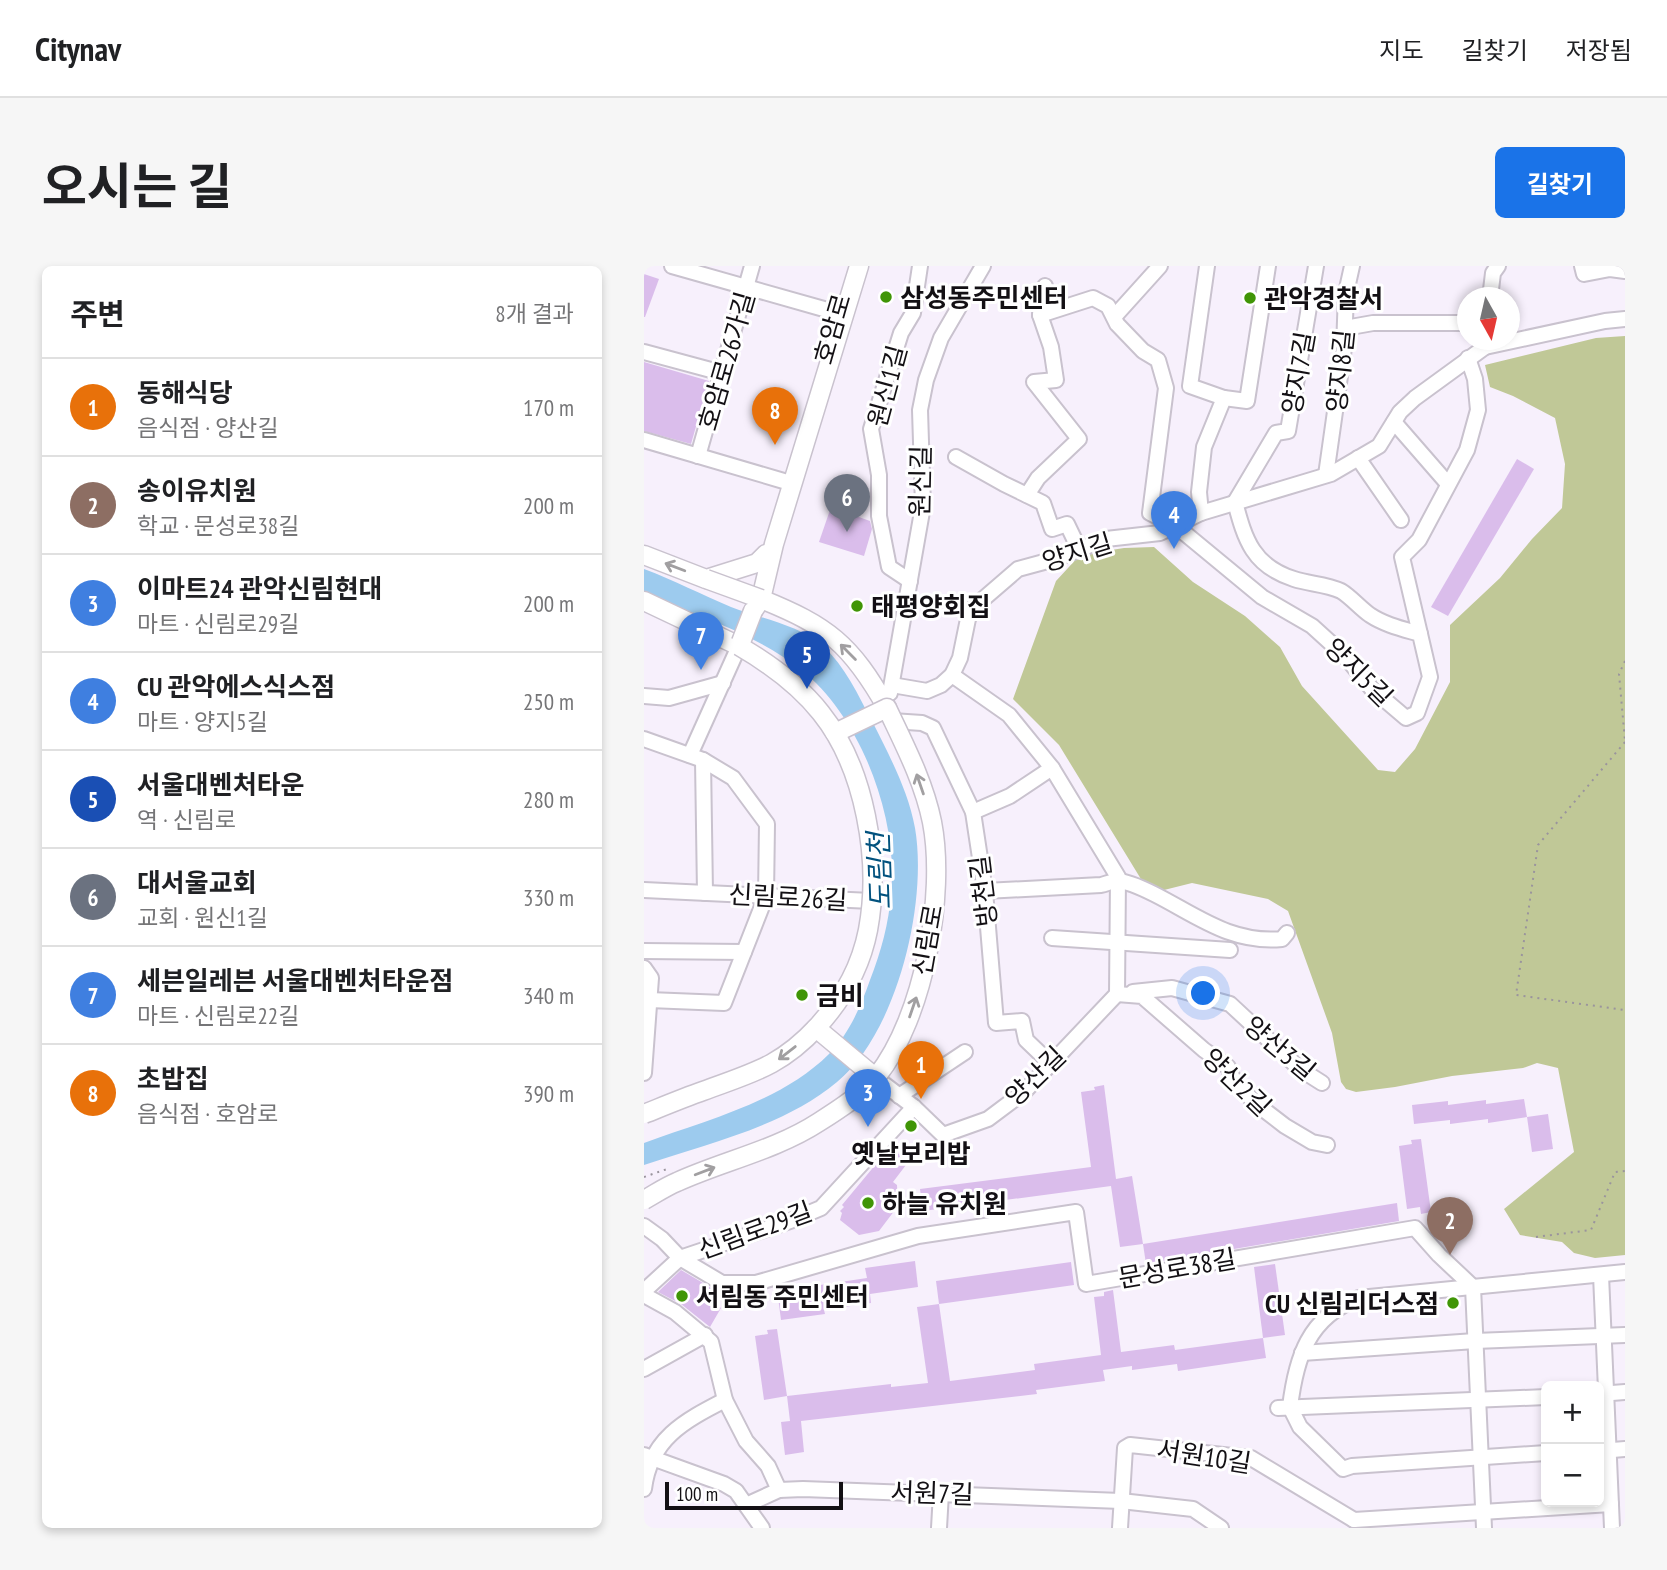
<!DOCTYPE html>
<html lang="ko">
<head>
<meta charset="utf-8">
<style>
	:root { --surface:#fff; --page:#f6f6f6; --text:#202124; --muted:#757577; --line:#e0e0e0; --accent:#1a73e8 }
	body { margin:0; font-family:"PT Sans Narrow","Noto Sans KR",sans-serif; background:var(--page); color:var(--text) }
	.controls { position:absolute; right:21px; bottom:21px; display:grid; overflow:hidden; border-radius:10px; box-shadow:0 4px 10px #0003 }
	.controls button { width:63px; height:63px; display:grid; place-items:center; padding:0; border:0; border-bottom:2px solid var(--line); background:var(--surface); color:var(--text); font:35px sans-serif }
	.compass { position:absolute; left:813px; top:21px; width:63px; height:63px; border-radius:50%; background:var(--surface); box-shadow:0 4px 10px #0003; rotate:172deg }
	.scale { position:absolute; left:21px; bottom:18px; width:178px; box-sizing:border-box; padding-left:7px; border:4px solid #131014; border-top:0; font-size:19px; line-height:24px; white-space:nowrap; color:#131014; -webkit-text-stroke:5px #fff; paint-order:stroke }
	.you { position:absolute; left:560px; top:728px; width:24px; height:24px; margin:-18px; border:5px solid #fff; border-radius:50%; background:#1a73e8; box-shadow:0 0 0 10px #1a73e833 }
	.badge { display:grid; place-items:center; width:46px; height:46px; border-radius:50%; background:var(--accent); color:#fff; font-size:23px; font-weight:700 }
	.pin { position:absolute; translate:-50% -58px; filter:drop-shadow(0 2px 4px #0008) }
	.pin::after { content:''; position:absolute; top:37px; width:24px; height:21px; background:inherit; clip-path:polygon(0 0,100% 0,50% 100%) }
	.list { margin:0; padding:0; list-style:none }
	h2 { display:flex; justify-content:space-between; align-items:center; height:91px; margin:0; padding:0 28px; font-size:30px }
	h2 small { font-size:23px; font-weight:400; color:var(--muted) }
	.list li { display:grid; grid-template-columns:46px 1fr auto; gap:21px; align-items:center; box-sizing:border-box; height:98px; padding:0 28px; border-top:2px solid var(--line) }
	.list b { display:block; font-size:26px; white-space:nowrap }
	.list p { margin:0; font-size:23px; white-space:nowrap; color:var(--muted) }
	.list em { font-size:23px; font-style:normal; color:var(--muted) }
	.map { position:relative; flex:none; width:981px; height:1262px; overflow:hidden; border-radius:10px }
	header { display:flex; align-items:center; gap:42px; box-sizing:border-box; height:98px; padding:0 35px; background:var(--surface); border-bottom:2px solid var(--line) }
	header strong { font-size:33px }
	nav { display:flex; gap:38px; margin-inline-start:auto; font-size:24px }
	.intro { display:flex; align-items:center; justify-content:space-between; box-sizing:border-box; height:168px; padding:0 42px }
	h1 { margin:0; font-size:49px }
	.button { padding:18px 32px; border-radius:10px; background:var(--accent); color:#fff; font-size:24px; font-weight:700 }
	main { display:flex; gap:42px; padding:0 42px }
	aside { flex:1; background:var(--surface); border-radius:10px; box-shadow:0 4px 10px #0003 }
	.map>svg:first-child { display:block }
</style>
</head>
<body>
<header>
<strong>Citynav</strong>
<nav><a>지도</a><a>길찾기</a><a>저장됨</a></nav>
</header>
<div class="intro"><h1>오시는 길</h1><a class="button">길찾기</a></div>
<main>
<aside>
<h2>주변<small>8개 결과</small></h2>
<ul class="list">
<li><span class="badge" style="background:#e8710a">1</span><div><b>동해식당</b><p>음식점 · 양산길</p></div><em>170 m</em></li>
<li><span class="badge" style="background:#8d6e63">2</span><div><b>송이유치원</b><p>학교 · 문성로38길</p></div><em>200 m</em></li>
<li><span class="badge" style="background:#3f7fe0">3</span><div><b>이마트24 관악신림현대</b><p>마트 · 신림로29길</p></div><em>200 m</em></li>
<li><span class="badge" style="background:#3f7fe0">4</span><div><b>CU 관악에스식스점</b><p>마트 · 양지5길</p></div><em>250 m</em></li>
<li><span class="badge" style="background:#1a4fb4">5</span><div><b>서울대벤처타운</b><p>역 · 신림로</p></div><em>280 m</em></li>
<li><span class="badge" style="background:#6b7280">6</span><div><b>대서울교회</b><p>교회 · 원신1길</p></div><em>330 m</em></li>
<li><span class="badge" style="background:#3f7fe0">7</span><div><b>세븐일레븐 서울대벤처타운점</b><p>마트 · 신림로22길</p></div><em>340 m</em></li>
<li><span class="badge" style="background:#e8710a">8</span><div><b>초밥집</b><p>음식점 · 호암로</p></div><em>390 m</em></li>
</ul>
</aside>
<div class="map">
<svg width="981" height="1262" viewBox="0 0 981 1262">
	<rect width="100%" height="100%" fill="#f7f0fc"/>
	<polygon fill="#c0c897" points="981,70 981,989 951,992 930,987 918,976 876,969 860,943 930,886 914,802 893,797 879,802 808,810 751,821 712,826 702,823 697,816 688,767 644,645 624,633 548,617 520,624 500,618 415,479 369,433 412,315 436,289 480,282 510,281 549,316 601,350 636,381 658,420 734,504 751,506 771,483 806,416 806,359 856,312 888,273 918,242 921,198 911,152 869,130 846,121 841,99 952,72"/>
	<path fill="#9dcbee" d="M0,303C30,314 58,329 87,341C118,353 153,358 179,380C201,400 214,429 228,455C245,489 264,524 271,562C284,637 253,767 193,816C139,861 65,877 0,899V877C62,854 137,836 185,788C205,768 217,740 226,714C237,686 245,657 247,627C255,553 216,449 157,404C112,368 53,349 0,328Z"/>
	<g fill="#dabdeb">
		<polygon points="0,8 15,13 1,51 0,51"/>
		<polygon points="0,96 65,115 47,178 0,165"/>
		<polygon points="873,193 890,203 804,350 787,341"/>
		<polygon points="187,241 226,255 228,263 220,290 175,276"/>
		<polygon points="460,819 472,913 488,910 499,978 476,981 467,920 279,945 276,923 447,901 437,826 451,824 450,821"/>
		<polygon points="880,833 883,851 844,857 844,853 806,858 806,854 770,858 768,839 804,835 804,839 842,834 842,838"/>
		<polygon points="904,848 909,883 888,886 883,851"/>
		<polygon points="777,873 787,946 777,948 776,941 763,943 755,880 768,878 767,874"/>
		<polygon points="249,884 265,895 249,916 253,919 254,940 235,965 215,969 196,954 198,947 196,945 200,941 198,939 242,886"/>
		<polygon points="753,937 755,955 502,998 499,978"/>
		<polygon points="271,995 274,1021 226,1028 227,1037 180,1044 181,1048 137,1054 134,1031 177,1024 176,1019 223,1012 221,1002"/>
		<polygon points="427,996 430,1019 295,1038 292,1015"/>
		<polygon points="631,998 641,1069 619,1072 610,1001"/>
		<polygon points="37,1004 71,1024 65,1034 77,1042 66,1061 37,1038 14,1026"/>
		<polygon points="469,1024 477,1086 530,1079 531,1084 619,1072 622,1092 534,1105 533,1098 488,1104 488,1100 459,1104 461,1115 392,1124 393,1128 157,1155 160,1186 141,1189 137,1156 146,1155 143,1130 247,1118 247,1121 284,1117 273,1041 295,1038 306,1115 391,1104 390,1098 457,1089 450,1031 460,1030 460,1026"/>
		<polygon points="133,1063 143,1130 120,1134 111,1070 124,1068 123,1064"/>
	</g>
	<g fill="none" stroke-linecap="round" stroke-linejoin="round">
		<defs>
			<g id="minor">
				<polyline points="28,0 194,47"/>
				<polyline points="563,0 546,120 580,132"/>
				<polyline points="938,0 940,8 966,3 981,5"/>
				<polyline points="846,32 849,7 854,0"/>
				<path d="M396,49L449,32L464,40L473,58L499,85L514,94L522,122L506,247L532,260L618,331L668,360L701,390L728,423L762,452L773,447L786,411L776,368C759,363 741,359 726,349C716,342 707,331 697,325C682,318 665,318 650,313C609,300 601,274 591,236L632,167L644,165L672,0"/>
				<polyline points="470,51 516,0"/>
				<polyline points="701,62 729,57 824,57"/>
				<polyline points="841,81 961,55 981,53"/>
				<polyline points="0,86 78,107"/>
				<polyline points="750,156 804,218"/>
				<polyline points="0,174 143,216"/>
				<polyline points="54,190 108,0"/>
				<polyline points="312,191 360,218 399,237 408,263 423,258 435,283"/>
				<polyline points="714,192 757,254"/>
				<polyline points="682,209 700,82 702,27 708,0"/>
				<polyline points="383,229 394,212 435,173 390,116 412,114 407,81 396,49 401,20"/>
				<polyline points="557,247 555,226 560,181 580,132 603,135 624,0"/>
				<polyline points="266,315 245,301 235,250 235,209 227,163 257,67 269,47 276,0"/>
				<polyline points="776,368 758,291 775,274 823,184 834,144 831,113 824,92"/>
				<polyline points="248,419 283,425 297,419 308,409 316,392 324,353 330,341 374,303 411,293 462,273 516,267 557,247 687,208 735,180 756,146 771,132 841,81 842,74"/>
				<polyline points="246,427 279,240 276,144 282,114 297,72 339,0"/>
				<polyline points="0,430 25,432 79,417"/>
				<polyline points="248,455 278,457 289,462 329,546 341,625 352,757 378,755 382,774 407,798"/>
				<polyline points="0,473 59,494 89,512 123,558 122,630 80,737 5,734"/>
				<polyline points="46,489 95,380"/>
				<polyline points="59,494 61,627"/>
				<polyline points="329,546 366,530 408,502"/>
				<polyline points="0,624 227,635"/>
				<path d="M341,625L457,619C462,618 468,615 473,615C484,615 500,623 510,628C552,649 587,678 638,673L643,667"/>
				<polyline points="408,672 586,684"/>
				<polyline points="0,685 100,686"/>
				<polyline points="0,702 7,712 0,807"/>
				<polyline points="489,726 528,722 586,738 656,803 678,817"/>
				<polyline points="473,728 498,730 560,784 584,801 591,817 615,840 641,860 668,876 683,879"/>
				<polyline points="232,812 270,841 299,869 344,853 380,826 473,728 474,611 408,502 365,449 308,409"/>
				<polyline points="255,830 321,786"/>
				<polyline points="0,960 18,973 36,992 78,1017 112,1017 274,970 432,946 442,1018 771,962 795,989 829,1021 840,1262"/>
				<polyline points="957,1009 968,1262"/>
				<polyline points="0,1025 36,992 146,955 177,942 270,841"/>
				<polyline points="0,1029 31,1046 67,1076 81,1134 102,1175 124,1200 135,1224"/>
				<polyline points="658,1087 831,1075 981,1069"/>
				<polyline points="0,1103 61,1069"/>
				<polyline points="955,1128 981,1126"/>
				<path d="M646,1141C652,1092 664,1051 715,1032L981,1006"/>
				<polyline points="646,1141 656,1161 699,1203 708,1200 902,1187"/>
				<polyline points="634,1142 902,1131"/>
				<polyline points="956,1185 981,1183"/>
				<polyline points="0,1189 80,1218 92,1225 118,1262"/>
				<path d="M0,1223C6,1173 40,1155 81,1134"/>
				<polyline points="102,1239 135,1224 159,1223 477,1235 549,1243 577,1262"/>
				<polyline points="710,1254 967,1238"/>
				<polyline points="295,1262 297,1227"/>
				<polyline points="476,1262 481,1182 486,1179 607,1192 710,1254"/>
			</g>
			<g id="major">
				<polyline points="0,289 62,313 113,297 122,288"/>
				<path d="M117,333C184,360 207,378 243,442"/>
				<polyline points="0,335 95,380 97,376"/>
				<polyline points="109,345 117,333 130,278 215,0"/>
			</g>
		</defs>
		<use href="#minor" stroke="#c9c2ce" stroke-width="18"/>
		<use href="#major" stroke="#c9c2ce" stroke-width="21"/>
		<g stroke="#9a949d" stroke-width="2" stroke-dasharray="2 5" stroke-linecap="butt">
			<polyline points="981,395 975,408 981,475"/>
			<polyline points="981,476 894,579 872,729 981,744"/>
			<polyline points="0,911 23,903"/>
			<polyline points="892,971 947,964 971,906 981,905"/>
		</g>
		<use href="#minor" stroke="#fff" stroke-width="14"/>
		<use href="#major" stroke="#fff" stroke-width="18"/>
		<defs>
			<g id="major-bridge">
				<polyline points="62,313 117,333"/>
				<polyline points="97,376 109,345"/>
				<polyline points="172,762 232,812"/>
				<path d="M0,848C20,840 39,832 59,825C107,807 136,801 173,761C198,734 217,700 224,664C237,594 221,502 177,447C155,419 126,398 95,380"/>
				<path d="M0,934C11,928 21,921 33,916C79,895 132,884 175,856C194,844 219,828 233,810C280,751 302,628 288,556C280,516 260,478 243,442L191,467"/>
			</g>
		</defs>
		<use href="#major-bridge" stroke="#c9c2ce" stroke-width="21" stroke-linecap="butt"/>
		<use href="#major-bridge" stroke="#fff" stroke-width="18"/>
	</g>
	<defs><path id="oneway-shaft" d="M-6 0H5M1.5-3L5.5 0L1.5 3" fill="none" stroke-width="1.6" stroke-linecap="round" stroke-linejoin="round" transform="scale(1.75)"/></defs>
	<g stroke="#a19fa1">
		<use href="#oneway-shaft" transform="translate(31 301) rotate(-159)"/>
		<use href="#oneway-shaft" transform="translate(204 386) rotate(-135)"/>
		<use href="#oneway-shaft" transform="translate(276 518) rotate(-109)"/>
		<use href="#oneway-shaft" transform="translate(269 741) rotate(-71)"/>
		<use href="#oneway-shaft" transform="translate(143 787) rotate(142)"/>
		<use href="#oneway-shaft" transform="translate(61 905) rotate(-21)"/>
	</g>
	<g fill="#409506" stroke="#fff" stroke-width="2.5">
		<circle cx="242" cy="31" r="7"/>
		<circle cx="606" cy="32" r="7"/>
		<circle cx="213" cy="340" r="7"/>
		<circle cx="158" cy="729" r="7"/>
		<circle cx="267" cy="860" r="7"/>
		<circle cx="224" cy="937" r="7"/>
		<circle cx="38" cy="1030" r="7"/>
		<circle cx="809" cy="1037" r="7"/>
	</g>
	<g text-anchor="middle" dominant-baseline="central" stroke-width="6" stroke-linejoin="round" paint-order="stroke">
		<g font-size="26" font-weight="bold" fill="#131014" stroke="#fff" text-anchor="start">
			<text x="256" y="31">삼성동주민센터</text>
			<text x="620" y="32">관악경찰서</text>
			<text x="227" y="340">태평양회집</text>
			<text x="172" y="729">금비</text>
			<text x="267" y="887" text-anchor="middle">옛날보리밥</text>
			<text x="238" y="937">하늘 유치원</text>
			<text x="52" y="1030">서림동 주민센터</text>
			<text x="795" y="1037" text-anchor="end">CU 신림리더스점</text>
		</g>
		<g font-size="26" fill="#131014" stroke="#fff">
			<text transform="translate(188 63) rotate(-74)">호암로</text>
			<text transform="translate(82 95) rotate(-74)">호암로26가길</text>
			<text transform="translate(696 105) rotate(-84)">양지8길</text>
			<text transform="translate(654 107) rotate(-80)">양지7길</text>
			<text transform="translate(243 120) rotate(-75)">원신1길</text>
			<text transform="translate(276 215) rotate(-89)">원신길</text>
			<text transform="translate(433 286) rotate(-17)">양지길</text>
			<text transform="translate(715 406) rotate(45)">양지5길</text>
			<text transform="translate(339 625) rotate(-97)">방천길</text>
			<text transform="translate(144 631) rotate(3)">신림로26길</text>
			<text transform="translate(283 674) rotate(-80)">신림로</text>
			<text transform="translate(636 782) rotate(40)">양산3길</text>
			<text transform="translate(391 810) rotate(-44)">양산길</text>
			<text transform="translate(593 816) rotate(44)">양산2길</text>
			<text transform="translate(111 964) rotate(-20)">신림로29길</text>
			<text transform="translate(533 1002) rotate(-10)">문성로38길</text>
			<text transform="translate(560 1190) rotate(9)">서원10길</text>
			<text transform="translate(288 1227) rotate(2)">서원7길</text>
		</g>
		<g font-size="28" font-style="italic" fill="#02527e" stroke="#fff">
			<text transform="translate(235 605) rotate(-92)">도림천</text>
		</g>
	</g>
</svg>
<div class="controls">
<button>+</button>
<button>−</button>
</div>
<svg class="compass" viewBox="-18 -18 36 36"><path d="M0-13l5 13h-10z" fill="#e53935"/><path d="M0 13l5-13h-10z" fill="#757577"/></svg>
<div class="scale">100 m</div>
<div class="you"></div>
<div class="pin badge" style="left:277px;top:833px;background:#e8710a">1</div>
<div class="pin badge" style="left:806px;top:989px;background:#8d6e63">2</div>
<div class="pin badge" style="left:224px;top:861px;background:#3f7fe0">3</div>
<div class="pin badge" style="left:530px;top:283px;background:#3f7fe0">4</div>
<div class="pin badge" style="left:163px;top:423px;background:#1a4fb4">5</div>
<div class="pin badge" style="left:203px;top:266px;background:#6b7280">6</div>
<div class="pin badge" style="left:57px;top:404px;background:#3f7fe0">7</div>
<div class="pin badge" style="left:131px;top:179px;background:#e8710a">8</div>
</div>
</main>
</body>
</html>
